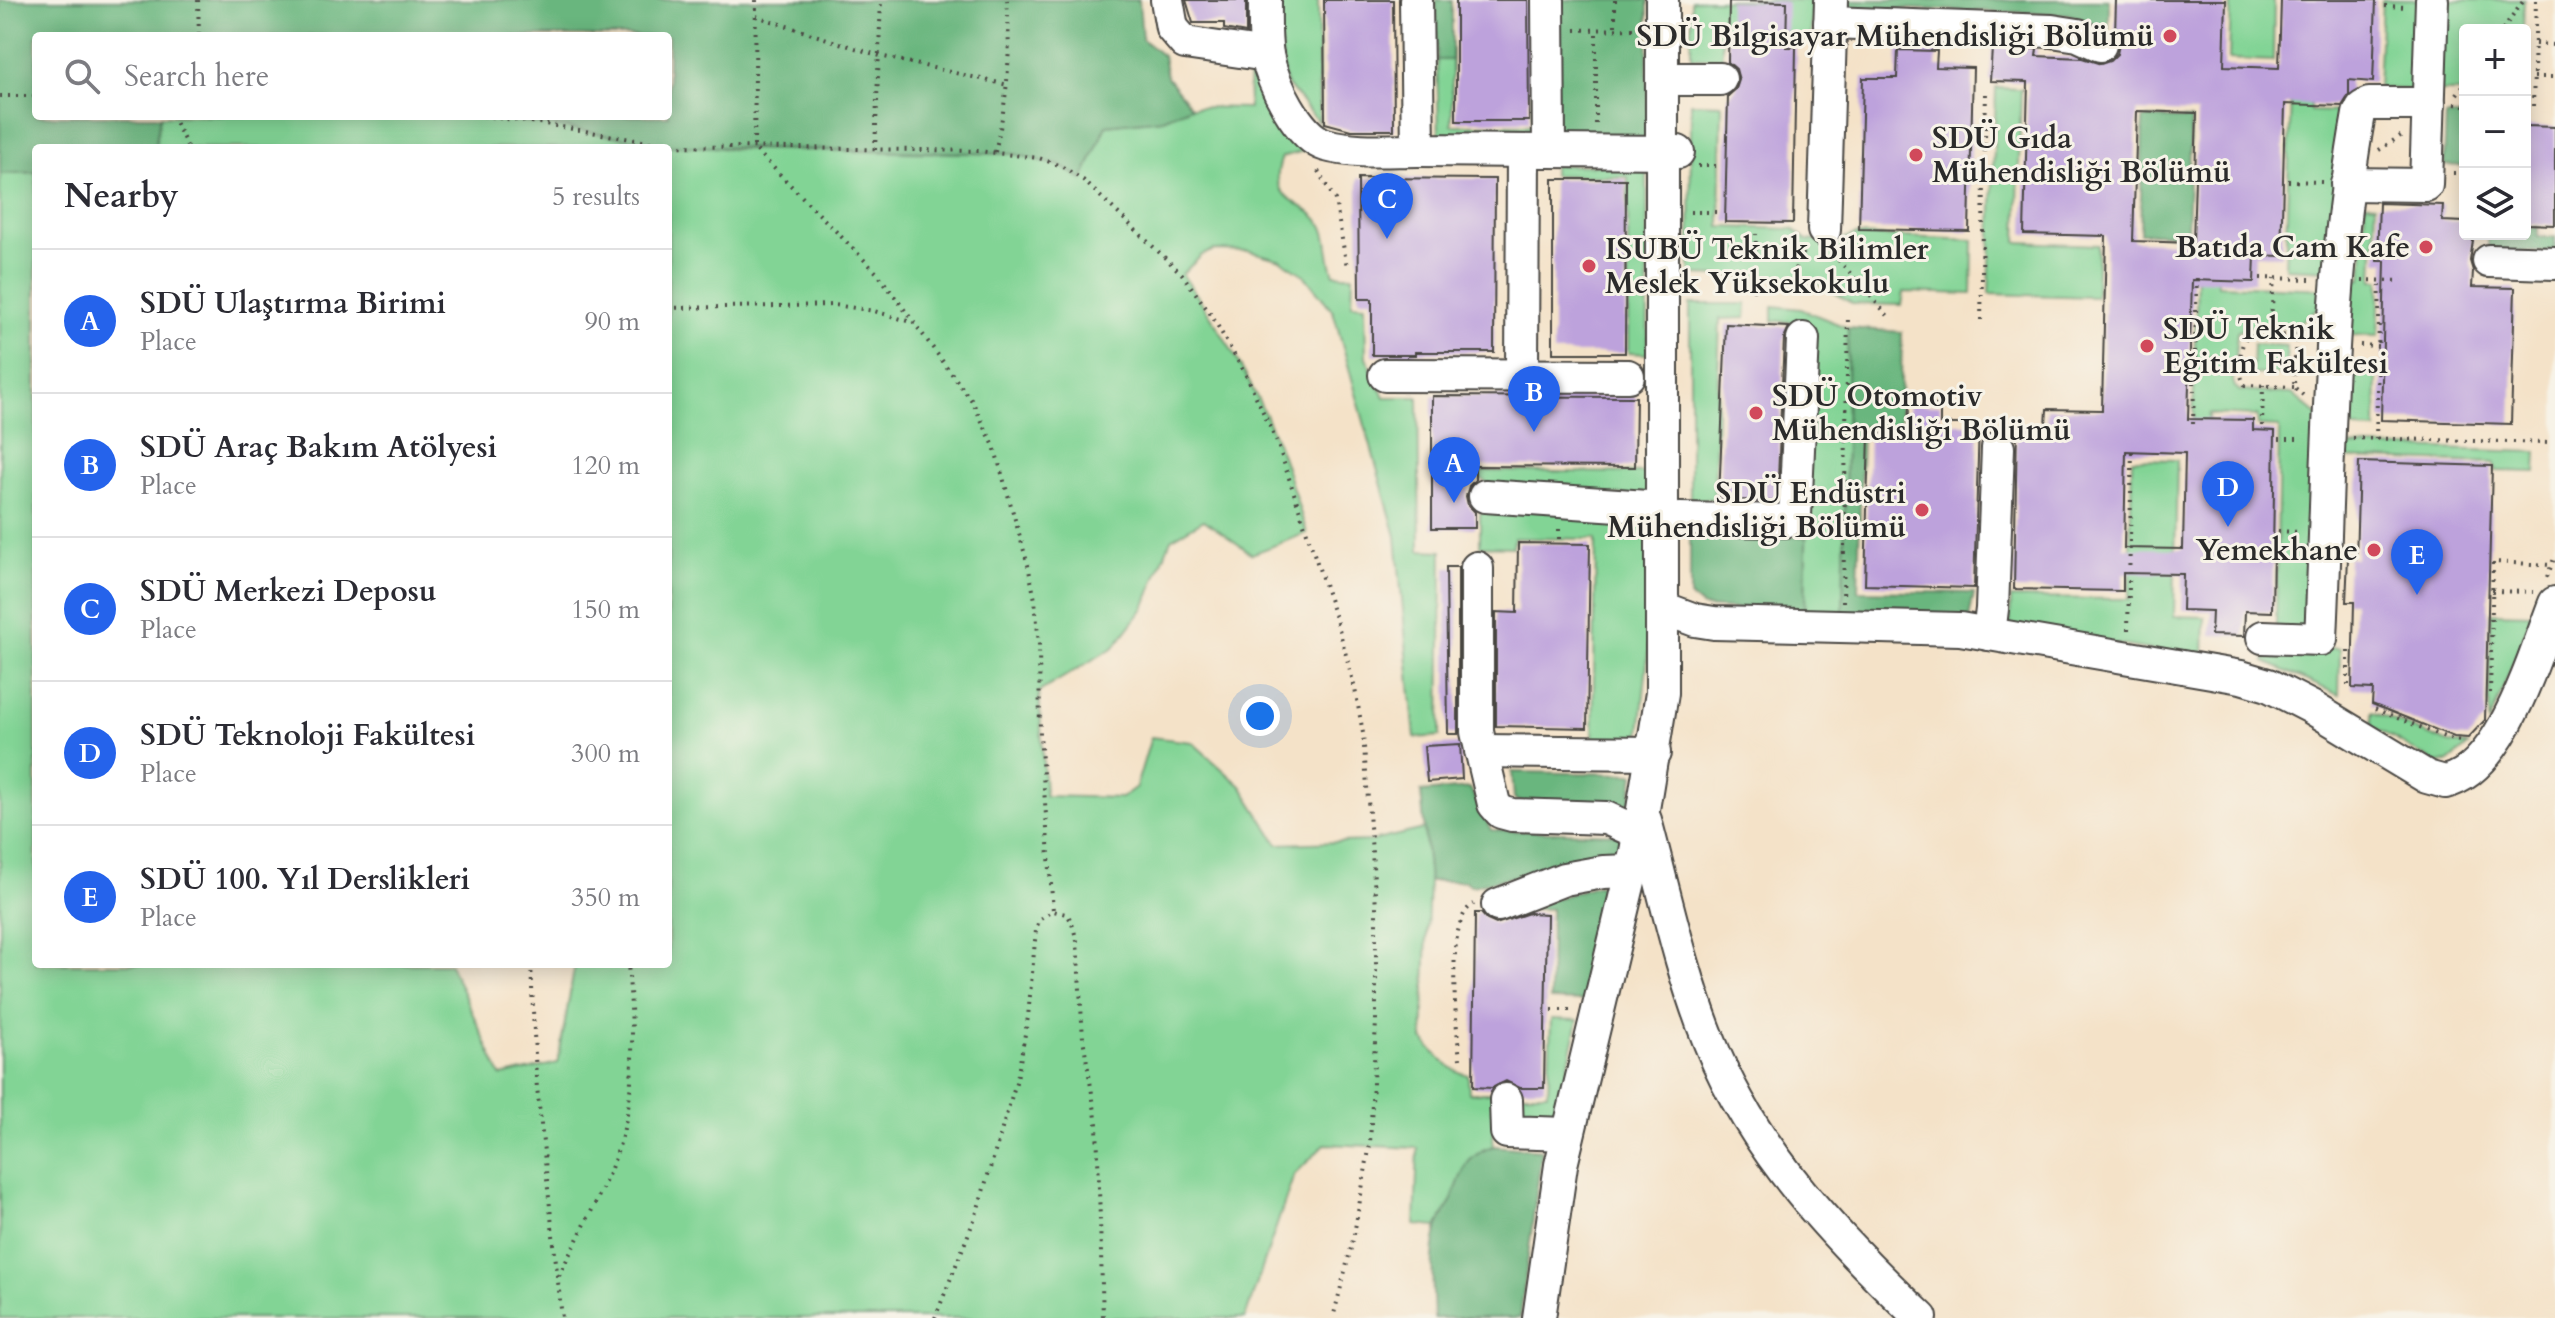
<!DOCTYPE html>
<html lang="en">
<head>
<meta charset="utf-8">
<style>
	:root { --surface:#fff; --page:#f7f7f7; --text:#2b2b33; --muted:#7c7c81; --line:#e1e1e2; --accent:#2563eb }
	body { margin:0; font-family:Cardo,serif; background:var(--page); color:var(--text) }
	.controls { position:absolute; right:24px; top:24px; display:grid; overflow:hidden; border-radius:8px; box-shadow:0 4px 20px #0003 }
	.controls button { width:72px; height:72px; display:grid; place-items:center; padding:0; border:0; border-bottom:2px solid var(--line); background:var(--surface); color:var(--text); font:40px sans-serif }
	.you { position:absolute; left:1260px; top:716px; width:28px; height:28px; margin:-20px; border:6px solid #fff; border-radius:50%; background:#1a73e8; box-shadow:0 0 0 12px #1a73e833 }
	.badge { display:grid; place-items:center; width:52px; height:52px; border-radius:50%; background:var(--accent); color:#fff; font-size:26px; font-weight:700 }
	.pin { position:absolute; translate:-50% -66px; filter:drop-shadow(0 2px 4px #0008) }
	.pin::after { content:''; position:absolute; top:42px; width:28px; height:24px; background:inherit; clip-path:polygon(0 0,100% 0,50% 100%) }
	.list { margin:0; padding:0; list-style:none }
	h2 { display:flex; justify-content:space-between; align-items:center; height:104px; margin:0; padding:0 32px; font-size:34px }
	h2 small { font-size:26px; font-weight:400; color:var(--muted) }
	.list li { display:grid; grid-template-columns:52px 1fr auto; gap:24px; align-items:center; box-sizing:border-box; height:144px; padding:0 32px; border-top:2px solid var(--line) }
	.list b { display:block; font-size:30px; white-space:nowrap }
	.list p { margin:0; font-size:26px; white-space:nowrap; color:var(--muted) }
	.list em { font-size:26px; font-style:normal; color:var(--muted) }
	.icon { flex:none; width:44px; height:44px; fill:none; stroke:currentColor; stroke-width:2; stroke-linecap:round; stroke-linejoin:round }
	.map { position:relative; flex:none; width:2555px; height:1318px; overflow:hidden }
	.search { position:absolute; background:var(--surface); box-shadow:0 4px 20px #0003; left:32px; top:32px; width:640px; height:88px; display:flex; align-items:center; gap:20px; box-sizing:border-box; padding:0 28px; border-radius:8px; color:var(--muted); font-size:30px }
	.panel { position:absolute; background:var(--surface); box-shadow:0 4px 20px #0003; left:32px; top:144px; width:640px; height:824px; border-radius:8px }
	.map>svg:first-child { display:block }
</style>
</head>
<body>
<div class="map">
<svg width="2555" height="1318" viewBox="0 0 2555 1318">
	<rect width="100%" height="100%" fill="#f7f3e8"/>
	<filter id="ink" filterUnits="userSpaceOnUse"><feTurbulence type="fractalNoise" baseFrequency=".0125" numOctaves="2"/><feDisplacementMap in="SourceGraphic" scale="16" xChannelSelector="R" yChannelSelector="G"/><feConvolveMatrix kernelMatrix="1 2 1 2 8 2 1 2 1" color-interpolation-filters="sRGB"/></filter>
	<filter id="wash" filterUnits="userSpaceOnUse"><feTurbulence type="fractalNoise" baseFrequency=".006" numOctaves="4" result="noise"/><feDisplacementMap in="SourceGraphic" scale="32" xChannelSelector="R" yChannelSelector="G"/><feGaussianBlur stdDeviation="1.8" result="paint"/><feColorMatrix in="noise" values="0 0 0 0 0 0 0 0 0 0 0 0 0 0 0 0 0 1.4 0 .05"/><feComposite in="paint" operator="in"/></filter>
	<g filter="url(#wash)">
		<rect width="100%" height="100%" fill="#f4e2c8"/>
		<g fill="#82d495" stroke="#568060" stroke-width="2">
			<polygon points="1275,0 1318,0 1319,123 1285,82"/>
			<polygon points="1532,0 1542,137 1439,137 1437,60 1452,60 1452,125 1532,125"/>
			<polygon points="1691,0 1812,0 1811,40 1722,39 1722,58 1691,58"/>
			<polygon points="2231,0 2274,0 2273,61 2229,59"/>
			<polygon points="2382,0 2422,0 2414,90 2378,88"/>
			<polygon points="2439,0 2524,0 2523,30 2465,30 2465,92 2436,92"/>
			<path d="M1248,61L1256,65L1306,148L1304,151L1282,157C1265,203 1303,197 1322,225C1330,239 1327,259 1334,274L1353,276L1352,304L1365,305L1366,357L1384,397H1418L1420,550L1442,551L1440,736L1415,738L1396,536L1333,311L1304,275L1281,260L1249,251L1214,250L1202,255L1182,274C1220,327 1254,384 1278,445C1289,473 1297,504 1307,533L1252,554L1204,520L1171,539L1144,608L1114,647L1039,692L1045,796L1121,798L1136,787L1151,737L1192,742L1241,786L1278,844L1372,841L1424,829L1429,881L1423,1039C1436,1055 1447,1069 1468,1075L1469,1093H1494L1493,1146L1482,1150L1437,1227L1415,1225L1418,1148L1325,1144L1294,1175L1245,1318H0V174L36,172V964H450L501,1076L558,1063L575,964H668V148H155L160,116H483L727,149L1015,154L1061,166L1083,180L1106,125L1163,119L1191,107L1249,108Z"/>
			<polygon points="1996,88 2021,89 2017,242 2098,245 2096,297 1989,294"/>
			<polygon points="2291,97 2310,97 2310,111 2347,112 2332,270 2285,268"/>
			<polygon points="1691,103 1722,104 1720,227 1793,229 1807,240 1836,242 1857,235 1973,240 1972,294 1904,292 1902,305 1853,304 1820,285 1798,278 1690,275"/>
			<polygon points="1553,165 1647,166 1648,354 1628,353 1628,177 1553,175"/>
			<polygon points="2365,203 2376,204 2373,280 2380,280 2378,336 2351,335 2353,280 2362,279"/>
			<polygon points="2197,272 2217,272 2218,285 2331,289 2331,297 2294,327 2248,327 2237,332 2233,381 2235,387 2240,391 2292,394 2323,420 2314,629 2276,628 2279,427 2258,426 2257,416 2209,414 2208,424 2193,424"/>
			<polygon points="1690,304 1747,304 1746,318 1720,319 1714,499 1690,499"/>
			<polygon points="1773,306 1801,309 1848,328 1843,614 1805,613 1810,331 1796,322 1773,321"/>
			<polygon points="2253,344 2287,346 2285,375 2252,374"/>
			<polygon points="2350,371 2377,373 2376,430 2355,429 2348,420"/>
			<polygon points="2337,446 2537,452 2536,472 2496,471 2495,463 2336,458"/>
			<polygon points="2132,459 2177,460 2174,616 2205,617 2204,659 2010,626 2011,598 2129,599"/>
			<polygon points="1480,471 1648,473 1648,497 1494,487 1480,478"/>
			<polygon points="1491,507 1648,517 1648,653 1639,744 1593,744 1596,539 1514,538 1513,547 1480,546 1480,514"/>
			<polygon points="2491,613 2532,614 2489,724"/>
			<polygon points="2269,646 2340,648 2339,695 2265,662"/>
			<polygon points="2372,712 2449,743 2468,746 2449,762 2436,763 2372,726"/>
			<polygon points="1551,1019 1578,1020 1555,1128 1512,1126 1513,1093 1548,1093"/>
		</g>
		<g fill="#69b67e" stroke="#4a7054" stroke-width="2">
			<polygon points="0,0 1139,0 1142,39 1163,56 1167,77 1191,107 1163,119 1106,125 1083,180 1061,166 1015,154 671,146 539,123 483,116 668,116 668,36 36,36 36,116 160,116 155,148 36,148 36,172 0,174"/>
			<polygon points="1436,0 1452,0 1452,60 1437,60"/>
			<polygon points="1556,0 1648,0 1647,139 1556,138"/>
			<polygon points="1848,0 2109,0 2109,31 2068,14 1847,7"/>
			<polygon points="2446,116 2465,116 2465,161 2463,166 2444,165"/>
			<polygon points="2143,118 2191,119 2187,234 2140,233"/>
			<polygon points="2525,227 2538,228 2538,237 2555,237 2555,252 2488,251 2488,234 2525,234"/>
			<polygon points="1848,328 1902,332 1900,426 1862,426 1858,591 1974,593 1969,619 1843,614"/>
			<polygon points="1690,536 1806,537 1805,613 1702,607 1690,597"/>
			<polygon points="1512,772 1634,774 1630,804 1517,801 1514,798"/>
			<polygon points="1470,788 1491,830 1624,834 1620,852 1560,871 1555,862 1516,876 1472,886 1465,881 1429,881 1421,792"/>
			<polygon points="1597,885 1611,889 1583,1001 1550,1000 1551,909 1523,909"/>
			<path d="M1493,1146L1542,1150L1520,1318H1434C1433,1289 1430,1259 1437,1230C1439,1219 1449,1208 1453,1197C1464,1170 1463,1158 1493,1146Z"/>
		</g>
		<g id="blocks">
			<g fill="#bda2dc" fill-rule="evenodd">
				<polygon points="1186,0 1246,0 1246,33 1224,29 1224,23 1193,23"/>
				<polygon points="1324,0 1393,0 1394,130 1351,130 1325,123"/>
				<polygon points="1456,0 1528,0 1529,121 1456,121"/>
				<path d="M2116,0H2226L2224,66L2279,68L2281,0H2376L2373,82L2349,80V95L2342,106L2285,104L2281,256L2255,255L2254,282L2192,280L2188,419L2253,420V430L2275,431L2272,612L2245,611L2244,636L2211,635L2212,611L2182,610L2183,574L2123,573V591L2014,589L2017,425L2046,426L2047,409L2102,410L2106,236L2024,234L2028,82L1990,81L1992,48L2037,49L2036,56L2082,58L2101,64L2110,61L2117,54L2119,44L2115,34ZM2137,111L2197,113L2193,243L2133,241ZM2126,451L2185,453L2183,549L2124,548Z"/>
				<polygon points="1729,1 1787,2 1786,47 1796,47 1793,223 1725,222 1728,96 1736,89 1739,80 1736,69 1728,62"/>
				<polygon points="1898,50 1937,51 1936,67 1973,68 1969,231 1859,229 1863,78 1897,78"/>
				<polygon points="2525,126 2555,127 2555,225 2525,224"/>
				<polygon points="1358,178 1495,179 1494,352 1415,352 1415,355 1372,355 1372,299 1359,299"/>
				<polygon points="1553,179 1626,179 1625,353 1553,353"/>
				<polygon points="2379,203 2443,205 2442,221 2465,222 2465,234 2474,234 2470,261 2473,271 2472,287 2515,288 2511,424 2381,420 2385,261 2377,261"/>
				<polygon points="1726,324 1789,327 1784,338 1777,502 1719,499"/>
				<polygon points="1432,396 1636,397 1635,467 1475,466 1475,480 1469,486 1466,496 1468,505 1475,512 1475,528 1432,528"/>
				<polygon points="1909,404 1940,405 1940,424 1979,424 1974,588 1865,585 1869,433 1908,434"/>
				<polygon points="2359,462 2492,466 2485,720 2468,738 2454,737 2372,704 2373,689 2352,688 2354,602 2346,602 2348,558 2356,559"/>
				<polygon points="1518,543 1590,544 1587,728 1496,726 1496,612 1517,613"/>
				<polygon points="1446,567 1458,567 1458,734 1448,734"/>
				<polygon points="1460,744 1462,779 1427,782 1424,746"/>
				<polygon points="1475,913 1481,913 1487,920 1496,924 1529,913 1547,914 1544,1088 1520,1088 1506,1081 1492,1088 1473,1087"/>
			</g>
		</g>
	</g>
	<g filter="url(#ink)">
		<use href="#blocks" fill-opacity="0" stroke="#494643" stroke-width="2"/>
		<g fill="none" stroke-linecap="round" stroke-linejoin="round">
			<defs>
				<g id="minor">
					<polyline points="1167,0 1172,28 1185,43 1267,55"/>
					<path d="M1265,0C1265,18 1264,37 1267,55C1272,82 1298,137 1326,145C1355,153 1388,150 1418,150"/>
					<polyline points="1416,0 1418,150 1678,152"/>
					<polyline points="1548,0 1549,151"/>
					<polyline points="1830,23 2052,31 2078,35 2100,45"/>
					<polyline points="1679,79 1720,79"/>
					<polyline points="2347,184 2426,185 2432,0"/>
					<polyline points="1824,230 1831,0"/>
					<polyline points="2489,261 2555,263"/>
					<polyline points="1385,375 1628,376"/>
					<polyline points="1522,375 1523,151"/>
					<polyline points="1485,496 1662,508"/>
					<polyline points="1680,519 1785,521 1795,516 1803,339"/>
					<polyline points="1477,568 1477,732 1494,804 1501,812 1512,815 1606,818 1639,833"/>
					<path d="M1663,608L1695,620L1714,623L1960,629L2241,677L2268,685L2311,707L2427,777L2445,782C2503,770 2535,653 2555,603"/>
					<polyline points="1989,634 1992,609 1998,448"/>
					<path d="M2263,637L2321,639C2329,464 2328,286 2359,114L2362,108L2369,104H2429"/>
					<polyline points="1481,751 1654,753"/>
					<path d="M1645,820C1665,894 1681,972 1710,1043C1753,1151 1837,1239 1921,1318"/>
					<polyline points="1498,905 1564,879 1603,872 1631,871"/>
					<polyline points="1506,1100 1507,1132 1567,1134"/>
					<polyline points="1539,1318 1561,1165 1636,852 1662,693 1662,0"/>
				</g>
			</defs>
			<use href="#minor" stroke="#494643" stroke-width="36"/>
			<g stroke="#494643" stroke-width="4" stroke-dasharray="2 6" stroke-linecap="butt">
				<polyline points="198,0 199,36"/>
				<polyline points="756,0 754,148 878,274 972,401 994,446 1028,565 1035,600 1039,645 1040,734 1053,911"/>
				<polyline points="1615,0 1615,29"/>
				<polyline points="2385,6 2407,7"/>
				<polyline points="756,16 880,56 1008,85"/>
				<polyline points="1575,30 1638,29"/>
				<polyline points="2503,30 2524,0"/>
				<polyline points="2535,44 2555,45"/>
				<polyline points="2534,77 2555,77"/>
				<polyline points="2457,94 2465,83"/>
				<polyline points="0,96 36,96"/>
				<polyline points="2455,104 2465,105"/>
				<polyline points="2525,106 2533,106 2536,0"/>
				<polyline points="172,116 188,148"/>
				<polyline points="483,116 539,123 671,146 979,151 1039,158 1061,166 1083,180 1182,274 1212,316 1248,379 1278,445 1339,629 1355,689 1363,733 1376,906 1376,1021 1370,1144 1353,1240 1333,1318"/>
				<polyline points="1596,124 1596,29"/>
				<polyline points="875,150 881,0"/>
				<polyline points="2379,150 2402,135"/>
				<path d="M995,152C1008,95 1011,59 1007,0"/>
				<polyline points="1698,166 1716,166"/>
				<polyline points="1318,171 1335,200 1347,267"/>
				<polyline points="2453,173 2463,173 2463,161 2465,161"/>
				<polyline points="2288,181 2323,182"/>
				<polyline points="1690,212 1717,212"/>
				<polyline points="1833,254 1890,318"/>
				<polyline points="2260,278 2314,279"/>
				<polyline points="2362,280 2402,281"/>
				<polyline points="1754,291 1756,234"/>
				<polyline points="1790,292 1796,266 1806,249"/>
				<polyline points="668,308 835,305 874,311 915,323"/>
				<polyline points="1981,320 1986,91"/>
				<polyline points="2270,335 2274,278"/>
				<polyline points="2360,345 2378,346"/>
				<polyline points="2196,357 2241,359"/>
				<polyline points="2360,362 2378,362"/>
				<path d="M2294,387L2245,385C2237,374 2239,346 2247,336L2296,335"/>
				<polyline points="2303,395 2294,387 2296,335 2308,325"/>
				<polyline points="2193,424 2197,272"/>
				<polyline points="2262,426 2263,385"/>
				<polyline points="2353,438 2551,443"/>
				<polyline points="2279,439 2303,439"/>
				<polyline points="2376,439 2380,280"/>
				<polyline points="2278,531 2299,532"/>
				<polyline points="1559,539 1559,528"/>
				<polyline points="2547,577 2555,556"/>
				<polyline points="2492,591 2533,592"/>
				<polyline points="1843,602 1848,316"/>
				<polyline points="2128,630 2132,449"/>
				<polyline points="2348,685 2348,647"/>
				<polyline points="2490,693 2493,562 2551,565"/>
				<polyline points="2375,709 2452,740 2462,741"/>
				<polyline points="531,964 536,1078 562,1318"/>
				<polyline points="1552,1010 1570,1010"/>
				<path d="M1460,1059C1457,1030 1443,918 1474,904"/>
				<path d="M559,1276C580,1231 615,1173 625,1124C636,1073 632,1015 628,964"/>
				<polyline points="935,1318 976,1215 1017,1079 1028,1017 1036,930 1039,920 1053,911 1066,914 1071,920 1077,941 1083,1038 1097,1124 1103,1318"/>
			</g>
			<use href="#minor" stroke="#fff" stroke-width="32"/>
		</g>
	</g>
	<g fill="#d1495b" stroke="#f7f3e8" stroke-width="3">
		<circle cx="2170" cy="36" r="8"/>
		<circle cx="1916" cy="155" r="8"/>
		<circle cx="2426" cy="247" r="8"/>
		<circle cx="1589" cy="266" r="8"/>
		<circle cx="2147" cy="346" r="8"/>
		<circle cx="1756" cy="413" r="8"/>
		<circle cx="1922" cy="510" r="8"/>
		<circle cx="2374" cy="550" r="8"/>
	</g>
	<g text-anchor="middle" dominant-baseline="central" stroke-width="6" stroke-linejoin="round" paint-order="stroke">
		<g font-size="30" font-weight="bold" fill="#2b2b2b" stroke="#f7f3e8" text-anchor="end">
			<text x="2154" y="36">SDÜ Bilgisayar Mühendisliği Bölümü</text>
			<text x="1932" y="138" text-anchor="start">SDÜ Gıda<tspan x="1932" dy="34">Mühendisliği Bölümü</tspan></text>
			<text x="2410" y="247">Batıda Cam Kafe</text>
			<text x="1605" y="249" text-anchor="start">ISUBÜ Teknik Bilimler<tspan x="1605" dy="34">Meslek Yüksekokulu</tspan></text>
			<text x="2163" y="329" text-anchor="start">SDÜ Teknik<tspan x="2163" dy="34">Eğitim Fakültesi</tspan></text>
			<text x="1772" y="396" text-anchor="start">SDÜ Otomotiv<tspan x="1772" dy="34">Mühendisliği Bölümü</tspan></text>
			<text x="1906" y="493">SDÜ Endüstri<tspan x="1906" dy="34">Mühendisliği Bölümü</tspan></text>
			<text x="2358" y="550">Yemekhane</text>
		</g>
	</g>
</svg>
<div class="controls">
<button>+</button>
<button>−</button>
<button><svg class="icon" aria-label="layers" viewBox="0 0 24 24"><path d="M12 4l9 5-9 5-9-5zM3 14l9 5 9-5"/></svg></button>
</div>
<div class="you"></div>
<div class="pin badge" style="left:1454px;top:503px">A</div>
<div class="pin badge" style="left:1534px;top:432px">B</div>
<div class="pin badge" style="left:1387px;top:239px">C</div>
<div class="pin badge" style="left:2228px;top:527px">D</div>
<div class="pin badge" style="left:2417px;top:595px">E</div>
<div class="search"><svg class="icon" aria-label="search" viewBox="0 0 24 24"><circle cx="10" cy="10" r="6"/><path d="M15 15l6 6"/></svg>Search here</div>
<section class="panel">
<h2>Nearby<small>5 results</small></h2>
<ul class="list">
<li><span class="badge">A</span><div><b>SDÜ Ulaştırma Birimi</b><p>Place</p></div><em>90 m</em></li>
<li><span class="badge">B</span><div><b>SDÜ Araç Bakım Atölyesi</b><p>Place</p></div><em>120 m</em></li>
<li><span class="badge">C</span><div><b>SDÜ Merkezi Deposu</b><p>Place</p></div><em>150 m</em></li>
<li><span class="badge">D</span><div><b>SDÜ Teknoloji Fakültesi</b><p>Place</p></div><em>300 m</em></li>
<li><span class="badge">E</span><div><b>SDÜ 100. Yıl Derslikleri</b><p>Place</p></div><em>350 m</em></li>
</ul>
</section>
</div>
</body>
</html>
